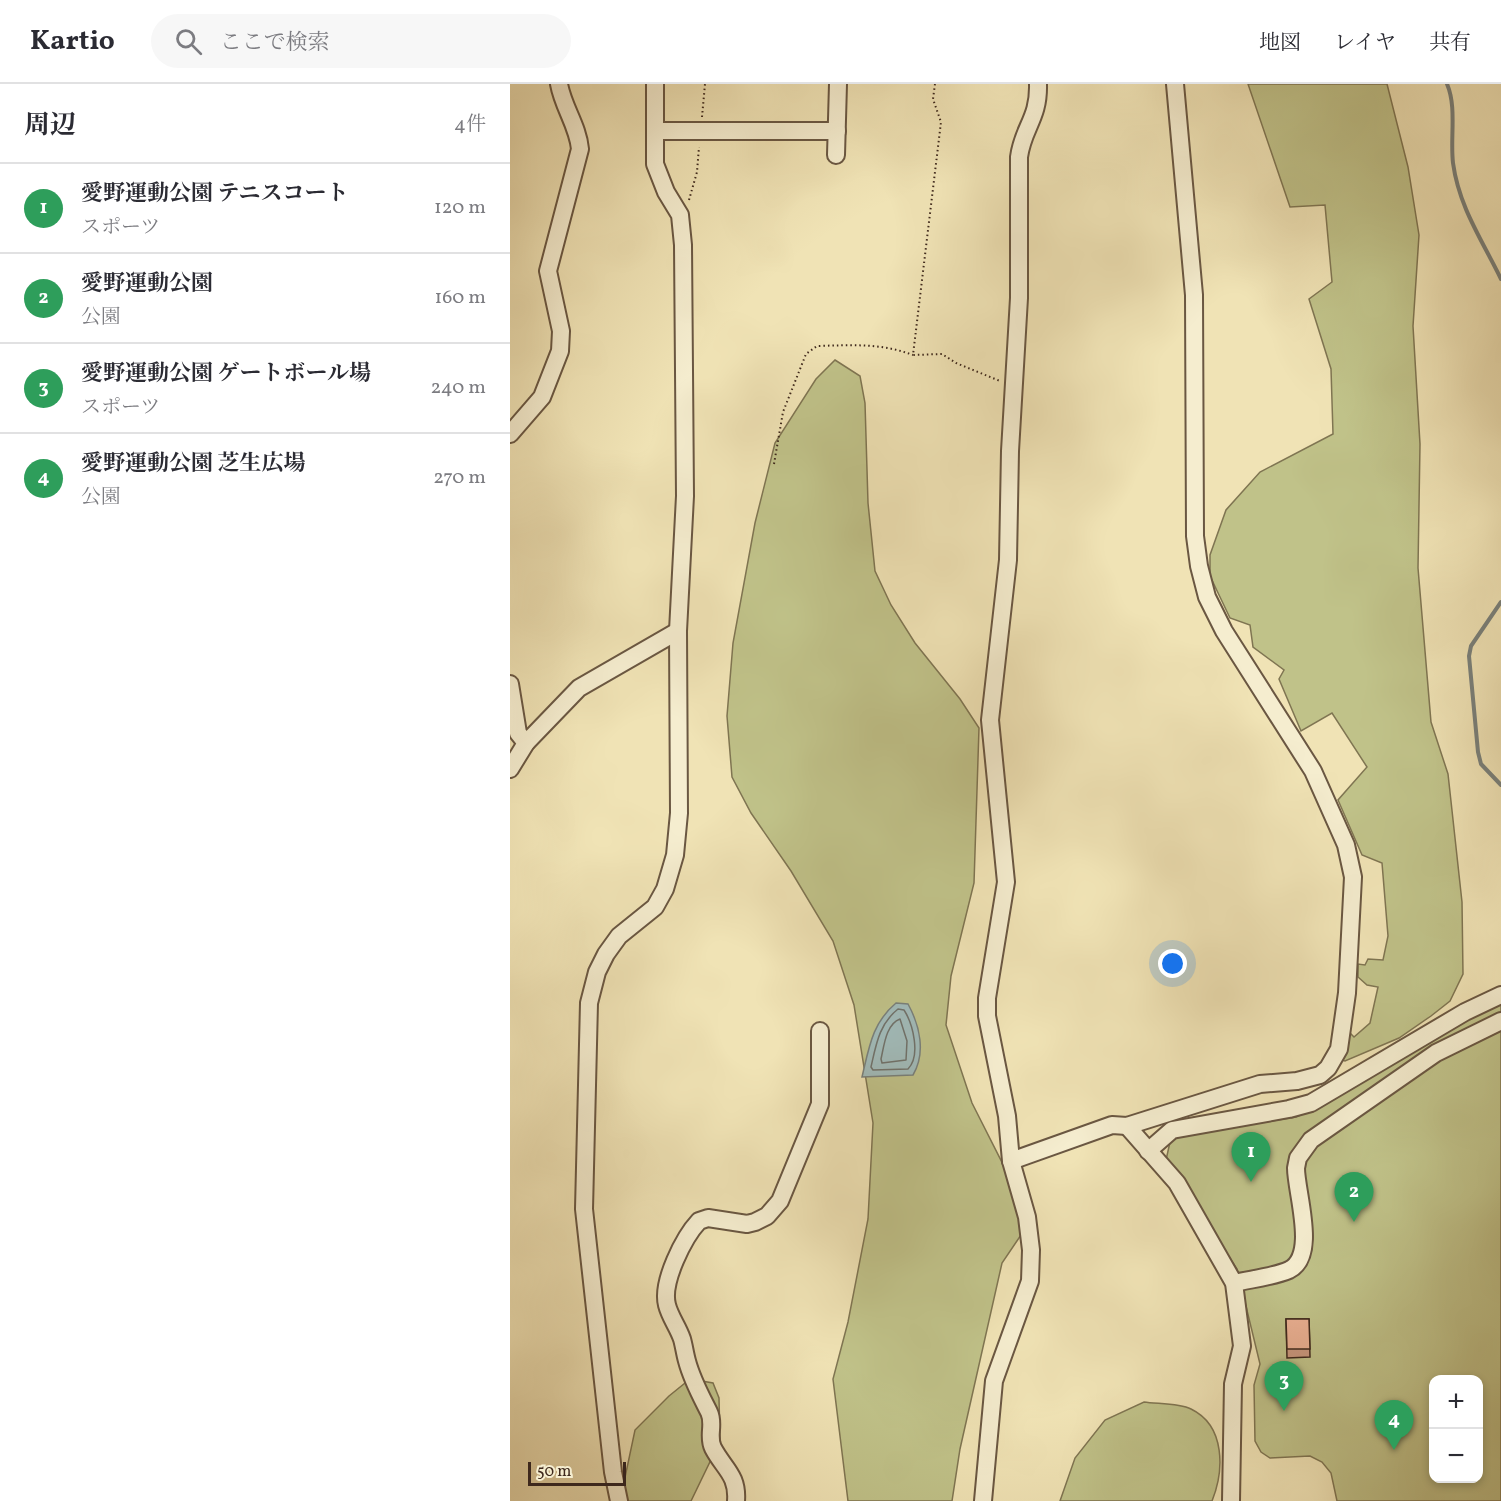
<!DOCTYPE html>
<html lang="ja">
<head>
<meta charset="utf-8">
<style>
	:root { --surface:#fff; --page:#f7f7f7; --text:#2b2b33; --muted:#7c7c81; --line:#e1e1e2; --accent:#db2777 }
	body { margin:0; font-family:Vollkorn,"Noto Serif JP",serif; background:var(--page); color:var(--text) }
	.controls { position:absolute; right:18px; bottom:18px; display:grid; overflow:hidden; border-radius:12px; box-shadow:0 3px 9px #0003 }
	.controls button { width:54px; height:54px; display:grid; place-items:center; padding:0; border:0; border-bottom:2px solid var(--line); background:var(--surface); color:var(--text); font:30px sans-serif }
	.scale { position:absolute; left:18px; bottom:15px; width:98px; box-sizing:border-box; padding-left:6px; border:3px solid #3e281c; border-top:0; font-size:16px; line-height:21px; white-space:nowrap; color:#3e281c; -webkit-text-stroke:4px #f5edcf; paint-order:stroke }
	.you { position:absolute; left:663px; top:880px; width:21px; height:21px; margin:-15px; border:4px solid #fff; border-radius:50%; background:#1a73e8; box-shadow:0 0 0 9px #1a73e833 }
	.badge { display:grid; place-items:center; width:39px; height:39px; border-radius:50%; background:var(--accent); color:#fff; font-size:20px; font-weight:700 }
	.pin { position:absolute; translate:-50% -50px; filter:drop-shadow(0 2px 3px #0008) }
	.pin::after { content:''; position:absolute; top:32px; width:21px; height:18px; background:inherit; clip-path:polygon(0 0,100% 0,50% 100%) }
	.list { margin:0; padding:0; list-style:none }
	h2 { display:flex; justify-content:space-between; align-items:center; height:78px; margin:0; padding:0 24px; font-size:26px }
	h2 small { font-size:20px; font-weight:400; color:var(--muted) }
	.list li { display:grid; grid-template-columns:39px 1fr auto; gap:18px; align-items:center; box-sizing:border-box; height:90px; padding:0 24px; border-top:2px solid var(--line) }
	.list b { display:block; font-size:22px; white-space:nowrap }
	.list p { margin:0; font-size:20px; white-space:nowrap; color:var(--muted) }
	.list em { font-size:20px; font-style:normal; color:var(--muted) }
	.icon { flex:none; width:33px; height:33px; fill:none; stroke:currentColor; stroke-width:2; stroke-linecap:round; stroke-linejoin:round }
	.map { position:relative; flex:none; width:991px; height:1417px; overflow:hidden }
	header { display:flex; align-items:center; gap:36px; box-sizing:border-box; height:84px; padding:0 30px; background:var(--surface); border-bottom:2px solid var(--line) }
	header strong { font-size:28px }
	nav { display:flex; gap:33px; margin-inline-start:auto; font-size:21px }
	.search { width:420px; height:54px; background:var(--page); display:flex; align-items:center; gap:15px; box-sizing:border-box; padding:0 21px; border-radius:33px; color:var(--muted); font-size:22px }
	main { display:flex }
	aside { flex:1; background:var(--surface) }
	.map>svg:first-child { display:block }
</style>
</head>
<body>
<header>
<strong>Kartio</strong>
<div class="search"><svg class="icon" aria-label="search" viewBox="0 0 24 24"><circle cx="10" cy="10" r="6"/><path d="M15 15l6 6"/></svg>ここで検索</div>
<nav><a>地図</a><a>レイヤ</a><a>共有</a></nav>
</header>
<main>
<aside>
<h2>周辺<small>4件</small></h2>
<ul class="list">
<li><span class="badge" style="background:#2e9e5b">1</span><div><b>愛野運動公園 テニスコート</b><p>スポーツ</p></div><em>120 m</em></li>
<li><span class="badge" style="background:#2e9e5b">2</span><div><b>愛野運動公園</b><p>公園</p></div><em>160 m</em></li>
<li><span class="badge" style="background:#2e9e5b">3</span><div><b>愛野運動公園 ゲートボール場</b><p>スポーツ</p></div><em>240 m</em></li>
<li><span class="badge" style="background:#2e9e5b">4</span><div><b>愛野運動公園 芝生広場</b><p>公園</p></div><em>270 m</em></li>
</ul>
</aside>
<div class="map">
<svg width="991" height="1417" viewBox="0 0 991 1417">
	<rect width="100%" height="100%" fill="#f0e3b5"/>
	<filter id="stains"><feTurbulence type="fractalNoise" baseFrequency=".00333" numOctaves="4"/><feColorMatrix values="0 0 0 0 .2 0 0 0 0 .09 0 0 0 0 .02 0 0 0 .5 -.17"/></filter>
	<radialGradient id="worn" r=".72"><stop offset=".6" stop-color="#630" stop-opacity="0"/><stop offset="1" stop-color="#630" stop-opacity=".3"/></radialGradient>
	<g fill="#c0c289" stroke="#7f7552" stroke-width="1.5" fill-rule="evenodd">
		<polygon points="738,0 877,0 898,83 909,151 903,242 910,360 908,484 921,638 938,690 952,818 953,890 940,917 921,932 889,954 835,977 828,975 837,946 844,953 860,939 868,903 857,901 848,893 848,880 855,881 858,875 873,876 878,852 872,779 852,771 828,716 857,683 822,629 791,647 769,595 774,586 743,563 740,541 720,534 700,492 700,471 716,426 750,388 823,350 821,285 799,215 822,198 815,121 780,123"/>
		<polygon points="325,276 350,292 355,319 358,419 365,487 381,521 405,559 450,615 469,644 464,799 441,892 436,941 462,1019 509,1112 515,1145 492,1179 450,1365 442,1417 338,1417 323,1295 338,1238 358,1135 363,1039 344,921 323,857 281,787 241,729 222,693 217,632 223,559 245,439 265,359 306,295"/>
		<path d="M991,921V1417H827L821,1389L812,1378L800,1372L760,1374L751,1368L745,1357L744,1301L750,1280L727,1185L656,1076L660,1058L666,1052L786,1033L804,1025L955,936L982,922ZM924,1296H968V1394H924Z"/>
		<polygon points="180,1295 203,1299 209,1314 210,1357 181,1417 110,1417 125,1346 159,1312"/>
		<path d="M634,1318C647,1320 669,1319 681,1325C716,1342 714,1387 702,1417H550L565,1374L595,1336Z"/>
	</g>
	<path fill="#a1bbba" stroke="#79807b" stroke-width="1.5" d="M386,919L398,920C410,942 416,969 403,991L352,993C359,964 362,939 386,919Z"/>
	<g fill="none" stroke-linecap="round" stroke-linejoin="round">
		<g stroke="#70726b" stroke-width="1.5">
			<path d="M388,925L394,926C403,940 411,972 398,985L363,986L361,983C366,961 369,940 388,925Z"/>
			<path d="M390,935L397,957L396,976L372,979L371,975C374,962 376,940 390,935Z"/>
		</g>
		<g stroke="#79807b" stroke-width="4">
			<path d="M937,0C947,23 940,54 943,79C949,123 972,156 991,195"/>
			<polyline points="991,518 961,562 959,572 968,668 971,680 991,701"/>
		</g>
		<defs>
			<g id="minor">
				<polyline points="145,47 327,47"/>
				<polyline points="326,71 328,0"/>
				<path d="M0,350L32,313L50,267L51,247L38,187L70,65C68,42 53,23 49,0"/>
				<polyline points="0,600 8,649 16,659"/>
				<polyline points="0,685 16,659 69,604 168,547"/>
				<polyline points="617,1042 667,1099 724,1199 732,1262 723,1300 721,1417"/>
				<polyline points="638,1067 662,1046 779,1025 801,1019 955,928 991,911"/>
				<polyline points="501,1077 602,1041 617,1042 750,1000 787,997 810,991 818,984 829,965 837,909 843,793 836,761 803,687 714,547 697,513 689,482 685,452 684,211 665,0"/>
				<path d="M724,1199C741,1195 763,1193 779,1186C808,1172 786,1109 786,1084L788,1074L801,1056L926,969L991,937"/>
				<polyline points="109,1417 103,1388 74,1125 79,919 87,888 96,870 109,852 145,823 155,805 165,771 169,729 168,547 175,412 173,161 170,131 156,108 145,80 145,0"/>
				<path d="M226,1417C228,1391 214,1385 203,1364C197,1352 205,1340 199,1328C191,1312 182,1296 177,1277C175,1270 174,1262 172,1255C168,1243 160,1233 157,1221C151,1198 174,1153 189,1137L198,1134L237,1140L245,1138L257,1132L270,1117L310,1020V947"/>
				<path d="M473,1417L484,1297L520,1197L521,1166L517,1133L501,1077L497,1032L477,932V914L496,798L480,636L498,476L500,367L509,214V73C513,43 529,35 528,0"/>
			</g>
		</defs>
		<use href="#minor" stroke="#6a5742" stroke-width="20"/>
		<g stroke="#3e281c" stroke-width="2" stroke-dasharray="1.5 3" stroke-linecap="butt">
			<polyline points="425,0 423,15 431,38 403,271 432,270 446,279 490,297"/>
			<polyline points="192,33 195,0"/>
			<polyline points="179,116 187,88 189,63"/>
			<path d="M264,380L273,328L296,270L307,262C342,261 371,259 403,271"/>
		</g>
		<use href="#minor" stroke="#f5edcf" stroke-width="16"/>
	</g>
	<polygon fill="#c9977e" stroke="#3e281c" stroke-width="1.5" points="776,1235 799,1235 800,1273 777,1274"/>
	<polygon fill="#eab093" stroke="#3e281c" stroke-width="1.5" points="776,1235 799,1235 800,1265 777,1265"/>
	<rect width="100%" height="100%" filter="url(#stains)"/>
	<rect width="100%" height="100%" fill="url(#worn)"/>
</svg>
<div class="controls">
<button>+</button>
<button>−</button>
</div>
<div class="scale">50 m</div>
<div class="you"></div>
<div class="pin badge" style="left:741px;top:1098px;background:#2e9e5b">1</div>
<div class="pin badge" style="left:844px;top:1138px;background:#2e9e5b">2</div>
<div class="pin badge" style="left:774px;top:1327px;background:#2e9e5b">3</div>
<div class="pin badge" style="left:884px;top:1366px;background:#2e9e5b">4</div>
</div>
</main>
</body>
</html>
